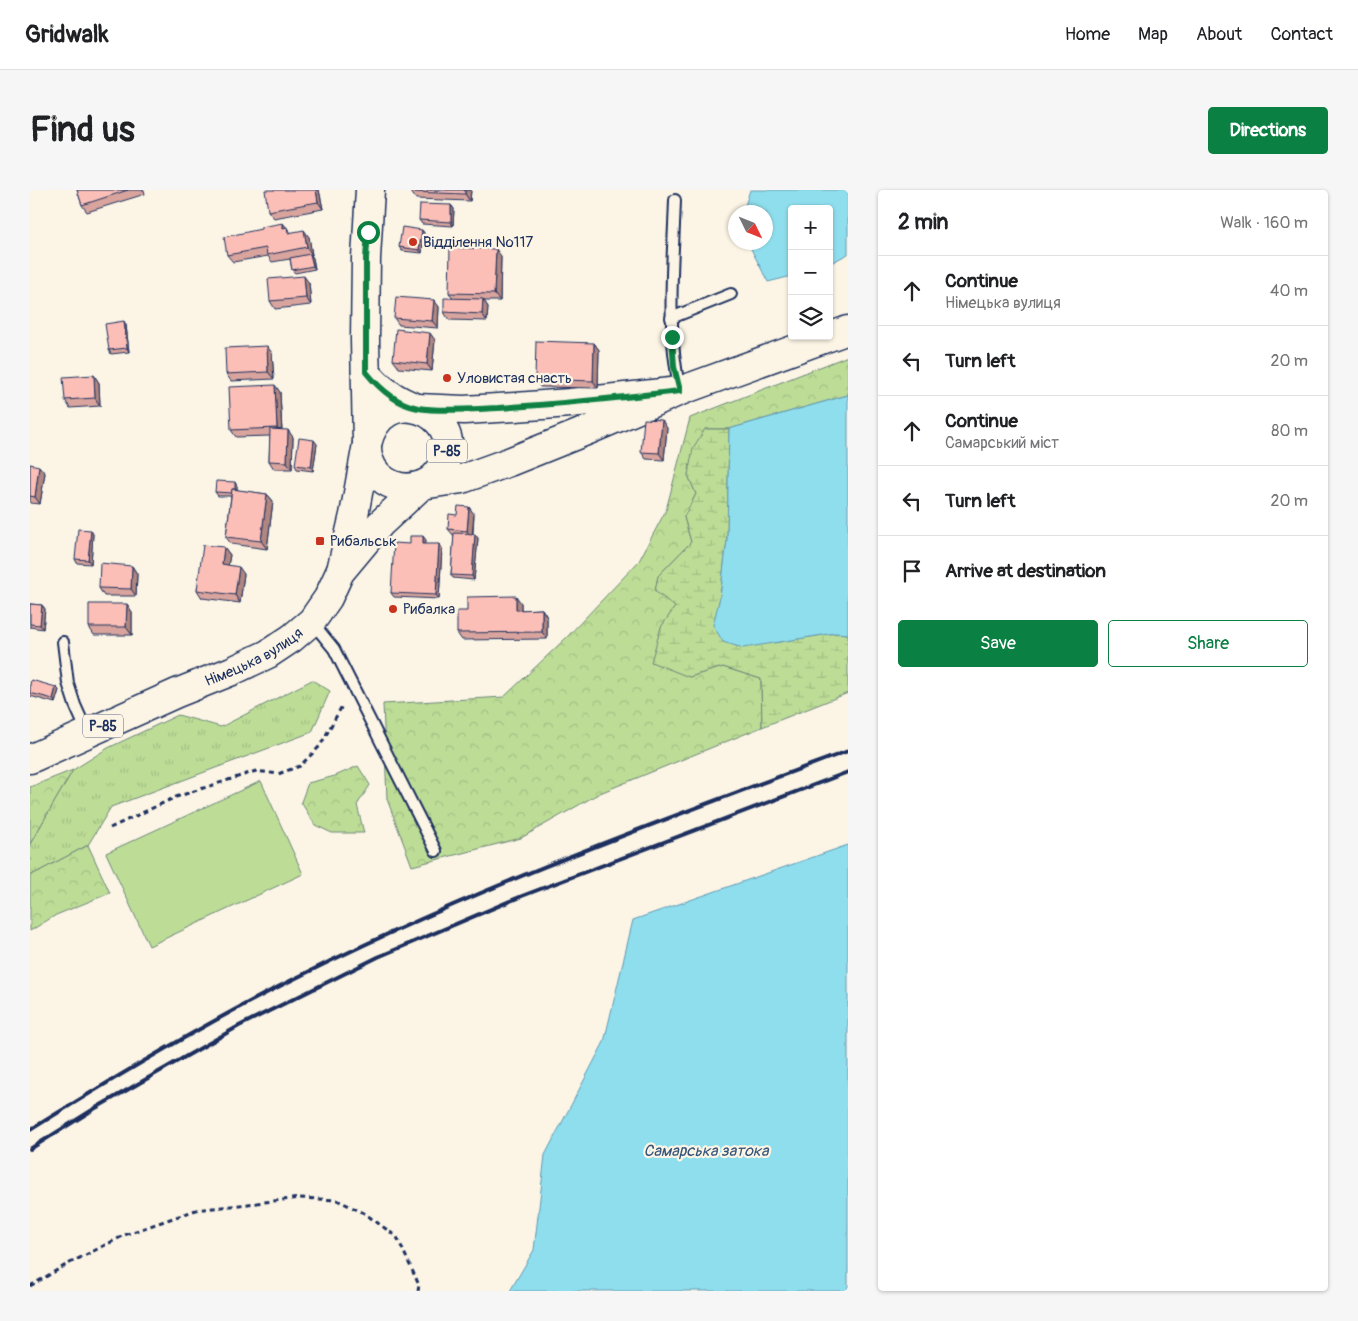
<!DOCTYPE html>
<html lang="en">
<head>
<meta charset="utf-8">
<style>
	:root { --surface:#fff; --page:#f6f6f6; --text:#202124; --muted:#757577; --line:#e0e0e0; --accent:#0b8043 }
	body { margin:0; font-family:Pangolin,sans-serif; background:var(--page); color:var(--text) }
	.controls { position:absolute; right:15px; top:15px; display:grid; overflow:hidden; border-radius:5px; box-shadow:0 1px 4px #0004 }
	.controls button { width:45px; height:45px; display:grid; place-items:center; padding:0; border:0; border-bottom:1px solid var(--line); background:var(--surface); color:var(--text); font:25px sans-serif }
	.compass { position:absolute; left:698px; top:15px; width:45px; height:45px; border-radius:50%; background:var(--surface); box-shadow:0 1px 4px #0004; rotate:133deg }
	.stop { position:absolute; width:15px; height:15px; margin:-11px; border:4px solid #0b8043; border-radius:50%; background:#fff }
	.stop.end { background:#0b8043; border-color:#fff; box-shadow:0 1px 5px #0008 }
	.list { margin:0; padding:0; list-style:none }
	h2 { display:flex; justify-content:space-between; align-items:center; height:65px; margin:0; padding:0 20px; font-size:21px }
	h2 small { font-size:16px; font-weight:400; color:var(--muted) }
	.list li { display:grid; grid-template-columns:32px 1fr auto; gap:15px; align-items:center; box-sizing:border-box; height:70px; padding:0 20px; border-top:1px solid var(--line) }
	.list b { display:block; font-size:19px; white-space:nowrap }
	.list p { margin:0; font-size:16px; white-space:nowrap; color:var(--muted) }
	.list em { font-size:16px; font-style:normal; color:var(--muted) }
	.actions { display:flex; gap:10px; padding:15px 20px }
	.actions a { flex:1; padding:11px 0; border:1px solid var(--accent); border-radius:5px; text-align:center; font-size:18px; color:var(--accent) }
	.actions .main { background:var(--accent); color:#fff }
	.icon { flex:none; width:28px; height:28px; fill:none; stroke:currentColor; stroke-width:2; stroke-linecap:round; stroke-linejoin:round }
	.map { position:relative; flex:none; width:818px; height:1101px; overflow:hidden; border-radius:5px }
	header { display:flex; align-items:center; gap:30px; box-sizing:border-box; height:70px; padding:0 25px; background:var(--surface); border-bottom:1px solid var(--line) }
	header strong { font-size:24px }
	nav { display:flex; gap:28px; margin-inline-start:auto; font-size:18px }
	.intro { display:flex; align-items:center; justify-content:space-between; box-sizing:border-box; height:120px; padding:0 30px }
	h1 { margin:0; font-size:35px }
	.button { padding:12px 22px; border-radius:5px; background:var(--accent); color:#fff; font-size:18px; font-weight:700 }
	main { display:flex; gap:30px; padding:0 30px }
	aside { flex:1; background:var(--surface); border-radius:5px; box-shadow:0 1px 4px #0004 }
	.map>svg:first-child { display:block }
</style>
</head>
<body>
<header>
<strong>Gridwalk</strong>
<nav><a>Home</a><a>Map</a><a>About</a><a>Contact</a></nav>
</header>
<div class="intro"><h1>Find us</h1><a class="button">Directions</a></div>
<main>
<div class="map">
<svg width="818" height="1101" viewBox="0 0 818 1101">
	<defs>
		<pattern id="grass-tufts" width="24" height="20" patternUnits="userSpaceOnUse" patternTransform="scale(1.25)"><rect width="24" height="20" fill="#bddd96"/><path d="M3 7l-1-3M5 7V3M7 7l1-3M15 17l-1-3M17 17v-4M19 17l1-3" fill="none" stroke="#a2be84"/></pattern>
		<pattern id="forest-crowns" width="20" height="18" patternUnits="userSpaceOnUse" patternTransform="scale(1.25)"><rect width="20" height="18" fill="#bddd96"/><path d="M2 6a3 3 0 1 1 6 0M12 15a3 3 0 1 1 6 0" fill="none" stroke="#a2be84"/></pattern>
		<pattern id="wetland-marsh" width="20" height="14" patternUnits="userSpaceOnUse" patternTransform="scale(1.25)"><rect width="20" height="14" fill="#bddd96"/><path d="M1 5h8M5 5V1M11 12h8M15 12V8" fill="none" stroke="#a2be84"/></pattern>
	</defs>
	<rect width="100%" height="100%" fill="#fcf5e5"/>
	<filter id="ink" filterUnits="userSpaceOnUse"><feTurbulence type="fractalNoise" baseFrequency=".02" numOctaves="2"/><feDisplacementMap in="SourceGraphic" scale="10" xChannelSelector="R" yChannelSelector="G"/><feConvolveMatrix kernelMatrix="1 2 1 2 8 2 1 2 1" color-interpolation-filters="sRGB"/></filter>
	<g filter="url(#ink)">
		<polygon fill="url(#grass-tufts)" stroke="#6c867a" points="282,490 300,501 282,542 81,617 58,655 0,686 0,654 43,580 78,558 148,525 191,537"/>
		<g fill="url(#forest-crowns)" stroke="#6c867a">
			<polygon points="818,166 818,205 699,239 675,239 658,285 666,304 654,327 661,352 628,386 625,401 646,417 631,437 659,487 693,477 731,489 732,537 570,603 491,648 382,676 357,609 353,514 474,507 537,447 609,371 636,320 660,228"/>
			<polygon points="328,576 340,595 327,615 334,643 302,643 285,635 271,612 278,593 305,586"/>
			<polygon points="43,580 0,654 0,597"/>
			<polygon points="58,655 80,703 26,725 0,741 0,686"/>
		</g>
		<polygon fill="url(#wetland-marsh)" stroke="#6c867a" points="675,239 699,239 697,350 690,407 684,435 742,453 805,443 818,444 818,503 732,537 731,489 693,477 659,487 621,472 631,437 645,417 625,401 628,386 661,352 654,327 666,304 658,285 663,258"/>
		<polygon fill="#bddd96" stroke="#6c867a" points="231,591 273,684 119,756 76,663"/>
		<g fill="#8fdeed" stroke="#6198b4">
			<polygon points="720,0 818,0 818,64 799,74 799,19 762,19 762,86 738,92 718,53 736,52 736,22 713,22"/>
			<polygon points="818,205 818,444 805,443 713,458 693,452 683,435 690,407 697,350 699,239"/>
			<polygon points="818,655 818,1101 480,1101 504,1060 515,965 574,852 603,730"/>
		</g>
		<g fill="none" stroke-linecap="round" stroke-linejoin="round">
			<defs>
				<g id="lane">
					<path d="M645,10C643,73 636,138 650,200"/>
					<polyline points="641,128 701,104"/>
					<polyline points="282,432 304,459 406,661"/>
					<polyline points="33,452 38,493 45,515 57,542"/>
				</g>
				<g id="secondary">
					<path d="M336,182C350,200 366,210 387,218"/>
					<polyline points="337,254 335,149 336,68 340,0"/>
				</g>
				<g id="primary">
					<polyline points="387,218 434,220 485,217 540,213 650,201 818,140"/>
					<path d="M312,376L324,325L337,254C353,187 436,224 415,272C411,280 406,287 398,292C375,305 347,294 339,270C337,265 337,259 337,254"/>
					<path id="s1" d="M0,569L147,503L202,481L238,464L262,448L282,431L298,408L310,382L350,334L392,295L432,289L479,272L561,239L650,201"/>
				</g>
			</defs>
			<use href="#lane" stroke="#1b2f5e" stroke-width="14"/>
			<use href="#secondary" stroke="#1b2f5e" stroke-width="31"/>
			<use href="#primary" stroke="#1b2f5e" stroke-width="31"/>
			<g stroke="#1b2f5e" stroke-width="3" stroke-dasharray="5 4" stroke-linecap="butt">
				<polyline points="80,638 146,607 226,581 248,584 270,576 290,556 313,514"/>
				<polyline points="0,1096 36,1075 97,1044 166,1020 270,1008 307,1010 334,1023 367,1047 389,1095 388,1101"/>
			</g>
			<use href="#lane" stroke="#fcf5e5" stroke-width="10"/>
			<use href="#secondary" stroke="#fcf5e5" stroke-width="28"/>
			<use href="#primary" stroke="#fcf5e5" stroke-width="28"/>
			<g stroke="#1b2f5e" stroke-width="4">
				<path d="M0,940C82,889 165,839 252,795C434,702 627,632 818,561"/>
				<polyline points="0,959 64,919 209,836 348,767 492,706 818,582"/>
			</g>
		</g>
		<g fill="#d8a49d" stroke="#1b2f5e">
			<polygon points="47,0 114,0 115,4 57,22 52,15"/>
			<polygon points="289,0 293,19 244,28 238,21"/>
			<polygon points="381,0 441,0 440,11 386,9 381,2"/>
			<polygon points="421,15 424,19 423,36 392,34 389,30"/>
			<polygon points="256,37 261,43 279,47 282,65 281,65 283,68 285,79 265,83 262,80 260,69 242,72 238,66 203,72 197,65"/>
			<polygon points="392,40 394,43 392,63 372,61 369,57"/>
			<polygon points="471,66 470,111 454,111 458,117 457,131 419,130 414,122 423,108 419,103"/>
			<polygon points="279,93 281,115 245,119 240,111"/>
			<polygon points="404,110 409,117 408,138 369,135 364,128"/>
			<polygon points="96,135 99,162 81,164 79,160"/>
			<polygon points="405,150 402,181 369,178 363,170"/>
			<polygon points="564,153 569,160 568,198 510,197 505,189"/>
			<polygon points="242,163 244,189 201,191 196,184"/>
			<polygon points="64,185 69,193 70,216 40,218 35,210"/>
			<polygon points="250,202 252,240 263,247 262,279 244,279 239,271 240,246 206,247 201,240"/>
			<polygon points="637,238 634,270 616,269 611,262"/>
			<polygon points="287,254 283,281 267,279 265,275"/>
			<polygon points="0,274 15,283 10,314 0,313"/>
			<polygon points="207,296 207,300 237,304 243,311 237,359 201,354 196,347 201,306 188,306 185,302"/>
			<polygon points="444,324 443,344 448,348 444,390 423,388 421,385 424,346 418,339 427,325"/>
			<polygon points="63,344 61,374 47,373 45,369"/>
			<polygon points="396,350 395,354 412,358 409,409 364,407 361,403 380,354"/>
			<polygon points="194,357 200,365 198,375 214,384 210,413 172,408 167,400"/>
			<polygon points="102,376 107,384 106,406 74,406 69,398"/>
			<polygon points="491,413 491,420 512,419 517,427 517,449 432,450 427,443 437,421"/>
			<polygon points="0,414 12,415 15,419 13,439 0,437"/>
			<polygon points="97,414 102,422 102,445 64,445 59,437"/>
			<polygon points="0,495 29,500 25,513 0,506"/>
		</g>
		<g fill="#b08680" stroke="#1b2f5e">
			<polygon points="286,0 289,0 293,19 288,12"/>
			<polygon points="435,0 441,0 440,11 435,4"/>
			<polygon points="421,15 424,19 423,36 421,32"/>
			<polygon points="253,33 262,44 263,51 253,38"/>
			<polygon points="274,40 279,47 282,65 277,57"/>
			<polygon points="392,40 394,43 392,63 389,60"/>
			<polygon points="466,59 471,66 470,111 464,104"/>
			<polygon points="280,64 283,68 285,79 283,76"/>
			<polygon points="274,86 279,93 281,115 276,108"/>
			<polygon points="453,109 458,117 457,131 452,124"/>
			<polygon points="404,110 409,117 408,138 402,131"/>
			<polygon points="94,131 96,135 99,162 97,158"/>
			<polygon points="400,143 405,150 402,181 397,174"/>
			<polygon points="564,153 569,160 568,198 563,191"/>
			<polygon points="237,156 242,163 244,189 238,182"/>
			<polygon points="64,185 69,193 70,216 65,208"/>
			<polygon points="245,195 250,202 252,245 247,238"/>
			<polygon points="632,230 637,238 634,270 629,263"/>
			<polygon points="258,240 263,247 262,279 257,272"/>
			<polygon points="284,250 287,254 283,281 281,277"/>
			<polygon points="9,276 15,283 10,314 5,307"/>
			<polygon points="205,292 207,296 207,306 204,303"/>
			<polygon points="237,304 243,311 237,359 231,351"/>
			<polygon points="439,317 444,324 442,348 437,341"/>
			<polygon points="61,340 63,344 61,374 58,370"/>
			<polygon points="445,344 448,348 444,390 442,386"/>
			<polygon points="393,346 396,350 395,358 393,354"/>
			<polygon points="409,354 412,358 409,409 406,405"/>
			<polygon points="194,357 200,365 197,382 192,374"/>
			<polygon points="102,376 107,384 106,406 101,399"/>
			<polygon points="209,377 214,384 210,413 205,405"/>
			<polygon points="486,406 491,413 491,427 486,420"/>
			<polygon points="97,414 102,422 102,445 96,437"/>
			<polygon points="12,415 15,419 13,439 10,435"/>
			<polygon points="512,419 517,427 517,449 512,442"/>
			<polygon points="26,497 29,500 25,513 23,509"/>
		</g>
		<g fill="#fbbfb7" stroke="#1b2f5e">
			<polygon points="47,0 98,0 52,15"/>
			<polygon points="235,0 286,0 288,12 238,21"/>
			<polygon points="381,0 435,0 435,4 381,2"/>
			<polygon points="390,14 421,15 421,32 389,30"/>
			<polygon points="253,33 253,38 257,37 258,43 274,40 277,57 237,65 236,58 197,65 194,47 231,39 231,37"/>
			<polygon points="372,37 392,40 389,60 369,57"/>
			<polygon points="420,58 466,59 464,104 419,103"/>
			<polygon points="280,64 283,76 262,80 260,68"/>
			<polygon points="274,86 276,108 240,111 238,89"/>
			<polygon points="366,107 404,110 402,131 364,128"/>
			<polygon points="414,108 453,109 452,124 414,122"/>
			<polygon points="94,131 97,158 79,160 75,134"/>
			<polygon points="366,139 400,143 397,174 363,170"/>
			<polygon points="506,151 564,153 563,191 505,189"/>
			<polygon points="237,156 238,182 196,184 195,158"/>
			<polygon points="64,185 65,208 35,210 33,187"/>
			<polygon points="245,195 247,238 201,240 199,197"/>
			<polygon points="614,229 632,230 629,263 611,262"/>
			<polygon points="240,239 258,240 257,272 239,271"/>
			<polygon points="269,248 284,250 281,277 265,275"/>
			<polygon points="0,274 9,276 5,307 0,306"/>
			<polygon points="186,291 205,292 205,299 202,299 202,303 185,302"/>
			<polygon points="202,299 237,304 231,351 196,347"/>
			<polygon points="428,316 439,317 437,341 418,339 419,324 427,325"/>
			<polygon points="48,339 61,340 58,370 45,369"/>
			<polygon points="424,343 445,344 442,386 421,385"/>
			<polygon points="380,346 393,346 393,354 409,354 406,405 361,403 364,353 380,354"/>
			<polygon points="173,355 194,357 192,374 209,377 205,405 167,400"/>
			<polygon points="70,373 102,376 101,399 69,398"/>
			<polygon points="486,406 486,420 512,419 512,442 427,443 427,421 437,421 437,407"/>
			<polygon points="0,414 12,415 10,435 0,434"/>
			<polygon points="59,414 97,414 96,437 59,437"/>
			<polygon points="1,490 26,497 23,509 0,503 0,495"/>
		</g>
	</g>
	<g fill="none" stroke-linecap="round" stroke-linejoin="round" filter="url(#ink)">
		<path stroke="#0b8043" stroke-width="6" d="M338,42L336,68V182C349,198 366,214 388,218C410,222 444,219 468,218C529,214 589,208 650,201L644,177L642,147"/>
	</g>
	<g fill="#c8321e" stroke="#fcf5e5" stroke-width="2">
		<circle cx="383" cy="52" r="5"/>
		<circle cx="417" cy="188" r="5"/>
		<rect x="285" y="346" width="10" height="10" rx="2.5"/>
		<circle cx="363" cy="419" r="5"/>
	</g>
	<g text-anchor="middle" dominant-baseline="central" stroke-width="4.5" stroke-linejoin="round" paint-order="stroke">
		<g fill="#fcf5e5" stroke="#5e6a86" stroke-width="1">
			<rect x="397" y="249.5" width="40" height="23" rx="4"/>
			<rect x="53" y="524.5" width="40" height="23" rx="4"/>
		</g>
		<g font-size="14" font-weight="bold" fill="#1b2f5e">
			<text x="417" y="261">Р-85</text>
			<text x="73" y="536">Р-85</text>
		</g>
		<g font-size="15" fill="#1b2f5e" stroke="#fcf5e5" text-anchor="start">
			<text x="393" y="52">Відділення №117</text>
			<text x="427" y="188">Уловистая снасть</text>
			<text x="300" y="351">Рибальськ</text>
			<text x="373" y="419">Рибалка</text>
		</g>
		<g font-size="15" fill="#1b2f5e" stroke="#fcf5e5">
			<text stroke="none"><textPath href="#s1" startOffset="246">Німецька вулиця</textPath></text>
		</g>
		<g font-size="16" font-style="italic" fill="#32527b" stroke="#fcf5e5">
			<text x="676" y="961">Самарська затока</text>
		</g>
	</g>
</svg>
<div class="controls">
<button>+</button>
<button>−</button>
<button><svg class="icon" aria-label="layers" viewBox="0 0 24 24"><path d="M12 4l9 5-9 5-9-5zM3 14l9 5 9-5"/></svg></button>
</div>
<svg class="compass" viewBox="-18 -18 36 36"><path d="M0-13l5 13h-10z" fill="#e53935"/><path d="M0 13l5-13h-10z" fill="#757577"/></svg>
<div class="stop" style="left:338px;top:42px"></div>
<div class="stop end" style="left:642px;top:147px"></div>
</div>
<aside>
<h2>2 min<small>Walk · 160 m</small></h2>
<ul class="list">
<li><svg class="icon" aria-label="ahead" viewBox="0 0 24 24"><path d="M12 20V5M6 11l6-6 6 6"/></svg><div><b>Continue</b><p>Німецька вулиця</p></div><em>40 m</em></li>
<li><svg class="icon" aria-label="left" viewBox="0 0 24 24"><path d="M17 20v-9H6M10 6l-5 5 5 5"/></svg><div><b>Turn left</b></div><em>20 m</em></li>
<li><svg class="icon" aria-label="ahead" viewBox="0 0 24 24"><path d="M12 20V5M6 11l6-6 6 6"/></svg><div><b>Continue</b><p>Самарський міст</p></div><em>80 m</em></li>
<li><svg class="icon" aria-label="left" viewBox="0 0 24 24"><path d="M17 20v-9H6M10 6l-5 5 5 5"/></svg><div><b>Turn left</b></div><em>20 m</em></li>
<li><svg class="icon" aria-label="arrive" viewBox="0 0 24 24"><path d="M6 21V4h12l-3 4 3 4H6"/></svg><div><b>Arrive at destination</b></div></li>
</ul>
<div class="actions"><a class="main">Save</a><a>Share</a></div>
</aside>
</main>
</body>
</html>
